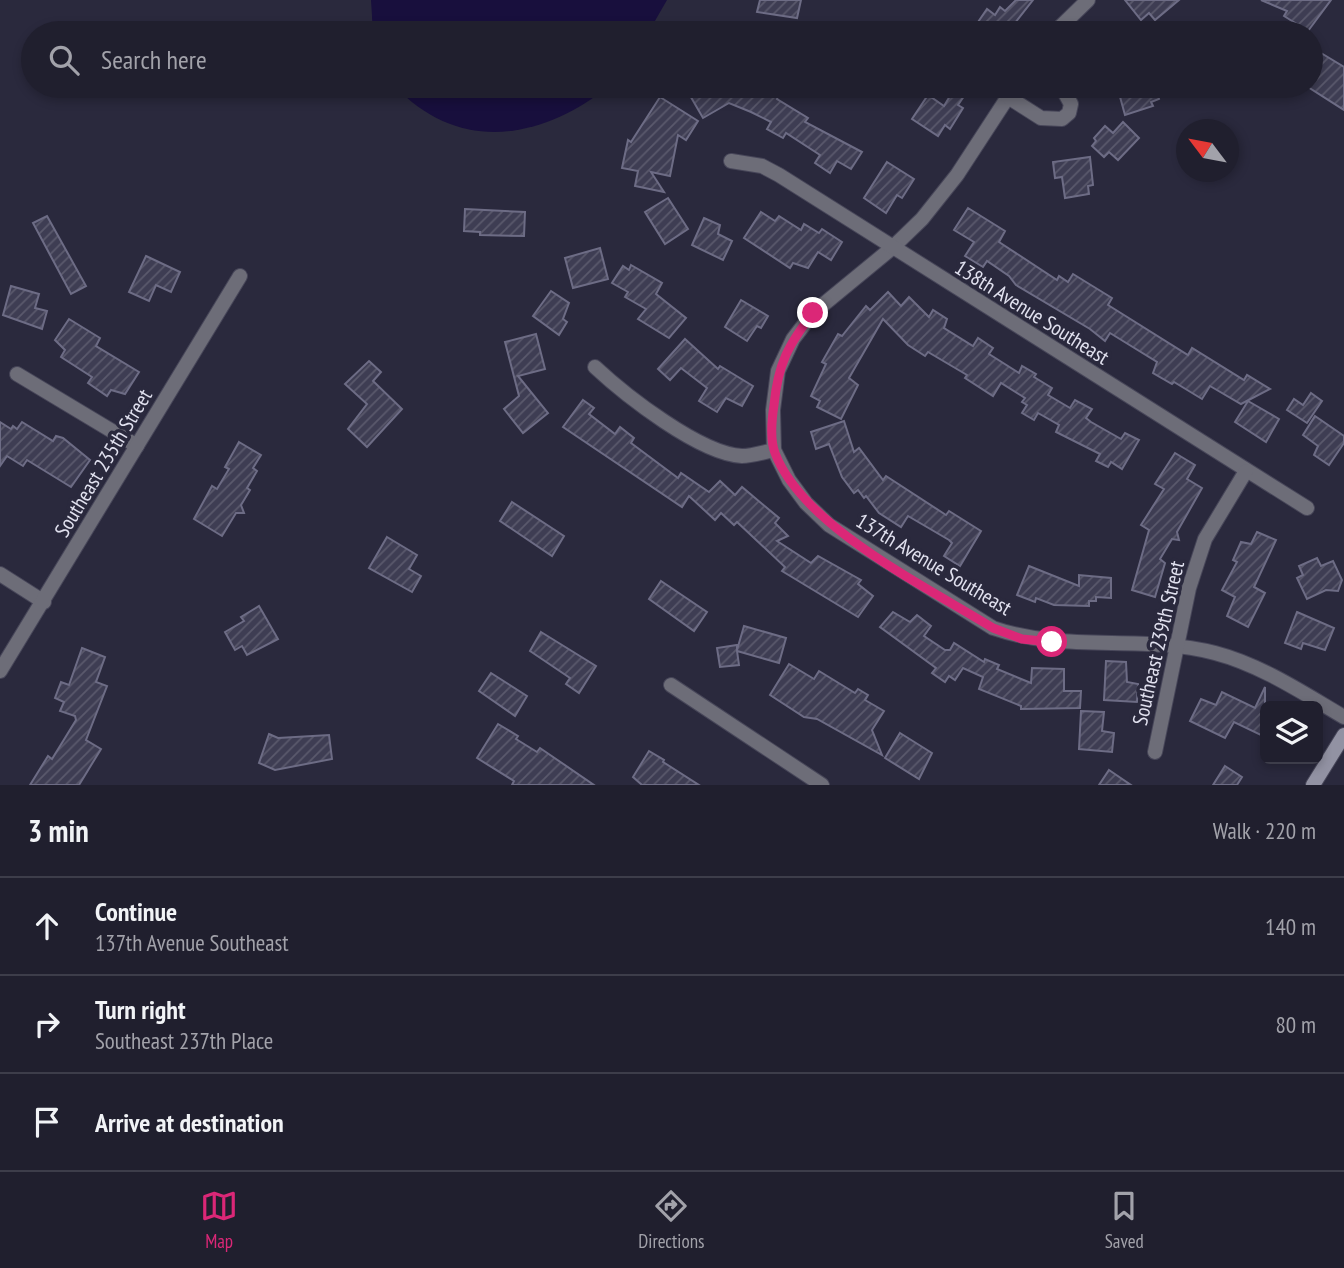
<!DOCTYPE html>
<html lang="en">
<head>
<meta charset="utf-8">
<style>
	:root { --surface:#201f2e; --page:#282736; --text:#f1f3f6; --muted:#a2a2aa; --line:#3d3d4a; --accent:#db2777 }
	body { margin:0; font-family:"PT Sans Narrow",sans-serif; background:var(--page); color:var(--text) }
	.controls { position:absolute; right:21px; bottom:21px; display:grid; overflow:hidden; border-radius:10px; box-shadow:0 4px 10px #0003 }
	.controls button { width:63px; height:63px; display:grid; place-items:center; padding:0; border:0; border-bottom:2px solid var(--line); background:var(--surface); color:var(--text); font:35px sans-serif }
	.compass { position:absolute; left:1176px; top:119px; width:63px; height:63px; border-radius:50%; background:var(--surface); box-shadow:0 4px 10px #0003; rotate:302deg }
	.stop { position:absolute; width:21px; height:21px; margin:-16px; border:5px solid #db2777; border-radius:50%; background:#fff }
	.stop.end { background:#db2777; border-color:#fff; box-shadow:0 2px 7px #0008 }
	.list { margin:0; padding:0; list-style:none }
	h2 { display:flex; justify-content:space-between; align-items:center; height:91px; margin:0; padding:0 28px; font-size:30px }
	h2 small { font-size:23px; font-weight:400; color:var(--muted) }
	.list li { display:grid; grid-template-columns:46px 1fr auto; gap:21px; align-items:center; box-sizing:border-box; height:98px; padding:0 28px; border-top:2px solid var(--line) }
	.list b { display:block; font-size:26px; white-space:nowrap }
	.list p { margin:0; font-size:23px; white-space:nowrap; color:var(--muted) }
	.list em { font-size:23px; font-style:normal; color:var(--muted) }
	.icon { flex:none; width:38px; height:38px; fill:none; stroke:currentColor; stroke-width:2; stroke-linecap:round; stroke-linejoin:round }
	.map { position:relative; flex:none; width:1344px; height:785px; overflow:hidden }
	.search { position:absolute; background:var(--surface); box-shadow:0 4px 10px #0003; left:21px; right:21px; top:21px; height:77px; display:flex; align-items:center; gap:18px; box-sizing:border-box; padding:0 24px; border-radius:38px; color:var(--muted); font-size:26px }
	.sheet { height:385px; background:var(--surface) }
	nav { display:flex; justify-content:space-around; align-items:center; box-sizing:border-box; height:98px; border-top:2px solid var(--line); background:var(--surface); font-size:19px; color:var(--muted) }
	nav a { display:grid; justify-items:center; gap:4px }
	nav .on { color:var(--accent) }
	.map>svg:first-child { display:block }
</style>
</head>
<body>
<div class="map">
<svg width="1344" height="785" viewBox="0 0 1344 785">
	<defs>
		<pattern id="building-hatch" width="6" height="6" patternUnits="userSpaceOnUse" patternTransform="scale(1.75)"><rect width="6" height="6" fill="#3e3d53"/><path d="M-1 1l2-2M0 6l6-6M5 7l2-2" fill="none" stroke="#5a596c"/></pattern>
	</defs>
	<rect width="100%" height="100%" fill="#2a293d"/>
	<g fill="#180f3d">
		<polygon points="371,0 667,0 648,33 373,33"/>
		<path d="M395,86H609C542,140 458,154 395,86Z"/>
	</g>
	<g fill="url(#building-hatch)" stroke="#6d6c85" stroke-width="2">
		<polygon points="760,0 801,0 797,18 757,12"/>
		<polygon points="1016,0 1033,0 1007,33 987,33 976,25 987,9 995,15 1000,7 1005,11"/>
		<polygon points="1125,0 1179,0 1155,20 1149,13 1141,20"/>
		<polygon points="1261,0 1331,0 1308,31 1284,16 1287,11"/>
		<polygon points="1321,53 1344,67 1344,110 1308,87 1311,86 1311,69"/>
		<polygon points="698,86 782,86 777,99 808,118 805,122 862,152 851,169 837,161 830,173 815,163 820,155 786,133 783,138 767,129 771,122 751,112 729,103 703,118 688,92"/>
		<polygon points="956,86 971,86 958,105 963,108 950,129 945,125 938,136 912,119 928,95 944,106"/>
		<polygon points="1117,86 1155,86 1159,99 1151,102 1153,106 1125,115"/>
		<polygon points="660,97 698,121 686,140 678,135 670,176 651,172 664,192 635,186 638,171 622,168 628,140 631,142"/>
		<polygon points="1123,122 1139,138 1118,160 1109,152 1104,157 1092,146 1096,141 1094,138 1105,126 1113,133"/>
		<polygon points="1090,157 1093,185 1088,186 1089,194 1065,198 1062,177 1055,178 1053,162"/>
		<polygon points="887,162 914,179 902,198 897,195 886,213 864,198"/>
		<polygon points="668,198 688,229 665,244 645,212"/>
		<polygon points="968,208 1005,231 999,242 1057,280 1059,276 1068,282 1073,274 1112,298 1108,305 1188,355 1192,348 1244,380 1247,375 1270,389 1241,404 1210,386 1202,399 1174,382 1172,384 1153,373 1157,362 1110,333 1105,341 1090,329 1016,285 1009,276 987,261 983,267 965,256 974,242 954,230"/>
		<polygon points="465,209 525,212 524,236 480,235 480,232 464,231"/>
		<polygon points="761,212 775,221 779,216 801,230 804,224 819,233 822,229 842,242 831,260 818,252 808,268 793,263 790,268 744,238"/>
		<polygon points="47,216 86,286 71,294 33,223"/>
		<polygon points="704,218 720,225 718,234 732,241 723,260 692,245"/>
		<polygon points="600,248 608,279 573,288 565,258"/>
		<polygon points="146,256 180,272 171,292 156,285 149,301 129,292"/>
		<polygon points="631,265 662,283 656,294 686,318 669,338 638,319 646,309 625,297 628,292 612,283 623,266 629,270"/>
		<polygon points="11,286 39,294 35,308 47,311 42,329 3,315"/>
		<polygon points="551,291 569,303 563,319 567,322 559,335 533,316"/>
		<polygon points="888,292 901,306 909,297 929,317 933,310 947,319 944,328 973,346 978,338 993,348 989,354 1019,373 1022,366 1036,374 1034,377 1052,388 1048,395 1070,408 1075,400 1092,409 1086,418 1091,422 1121,439 1125,433 1139,440 1122,469 1111,462 1108,467 1096,461 1100,454 1056,432 1059,425 1038,413 1034,420 1022,413 1027,405 1022,402 1025,398 1001,383 993,396 965,378 967,375 928,352 925,356 908,345 883,319 849,378 858,385 841,419 817,407 820,401 811,396 826,364 822,362 838,334 842,336 866,306 870,310"/>
		<polygon points="741,300 768,316 761,328 757,326 747,341 725,327"/>
		<polygon points="69,319 100,338 96,346 139,372 125,394 111,390 107,396 88,383 92,377 61,357 65,350 55,340"/>
		<polygon points="536,334 545,369 518,376 548,413 523,433 504,409 519,396 505,342"/>
		<polygon points="685,339 718,369 720,366 753,386 742,406 726,398 717,412 699,401 707,388 681,368 670,380 658,369"/>
		<polygon points="369,361 381,372 373,381 402,409 367,447 348,429 367,404 345,384"/>
		<polygon points="1311,393 1322,401 1307,423 1287,410 1294,399 1303,405"/>
		<polygon points="583,400 594,408 589,414 615,434 620,427 634,438 631,443 678,478 681,473 709,492 720,481 735,495 742,487 779,518 775,523 788,536 777,541 811,563 818,556 861,580 858,584 873,596 858,617 782,571 785,567 737,522 734,525 721,513 715,520 689,496 682,507 563,427"/>
		<polygon points="1248,401 1279,419 1266,442 1235,422"/>
		<polygon points="1315,416 1344,436 1344,443 1329,465 1314,455 1318,446 1303,435"/>
		<polygon points="844,421 854,452 859,448 883,480 886,476 946,515 949,511 981,531 960,566 944,556 952,543 949,540 908,516 901,527 879,513 866,496 864,498 858,490 854,493 842,477 829,444 816,449 811,432"/>
		<polygon points="0,422 11,429 13,426 17,429 22,422 53,441 56,436 63,438 90,460 71,487 27,460 23,466 7,456 0,466"/>
		<polygon points="239,442 261,455 253,468 257,471 247,488 250,490 241,505 244,513 236,513 222,536 194,519 212,486 217,489 229,469 225,467"/>
		<polygon points="1175,453 1195,465 1187,479 1202,488 1177,532 1179,540 1172,539 1160,559 1165,563 1155,597 1132,590 1149,530 1141,525 1164,489 1155,484"/>
		<polygon points="512,502 564,536 552,556 500,521"/>
		<polygon points="1257,532 1276,540 1254,587 1265,593 1248,627 1227,616 1235,597 1222,590 1237,562 1233,560 1241,542 1251,544"/>
		<polygon points="387,537 417,555 409,569 421,576 412,592 369,568"/>
		<polygon points="1317,558 1321,566 1333,561 1342,580 1338,591 1326,590 1307,599 1297,578 1303,575 1299,566"/>
		<polygon points="1029,566 1079,586 1079,575 1111,578 1111,598 1096,597 1096,601 1089,601 1089,606 1054,605 1036,598 1035,602 1017,595"/>
		<polygon points="661,581 707,612 694,631 649,599"/>
		<polygon points="259,606 278,639 247,655 242,646 235,650 225,632 244,621 241,617"/>
		<polygon points="893,612 910,622 917,615 931,626 924,636 945,650 950,650 954,643 984,662 985,659 999,665 997,669 1031,683 1032,668 1064,669 1064,691 1081,691 1080,708 1021,709 1021,706 979,689 983,677 963,668 955,680 949,676 945,682 932,673 936,668 880,627"/>
		<polygon points="1297,612 1334,628 1325,650 1303,643 1301,649 1285,643"/>
		<polygon points="744,626 786,638 779,663 737,651 739,665 720,667 717,648 737,645 737,650"/>
		<polygon points="541,632 596,666 579,693 566,684 570,678 530,651"/>
		<polygon points="82,648 105,657 96,682 107,686 86,740 101,749 79,785 30,785 48,756 52,759 76,720 75,716 60,711 64,702 55,698 61,682 69,685"/>
		<polygon points="1106,661 1126,662 1127,682 1138,684 1137,702 1104,700"/>
		<polygon points="789,664 814,679 819,671 855,693 858,689 868,695 865,700 884,711 872,730 882,755 817,719 804,717 770,695"/>
		<polygon points="491,673 527,696 515,716 479,691"/>
		<polygon points="1265,687 1265,737 1234,722 1225,738 1190,721 1201,699 1216,705 1222,692 1255,708"/>
		<polygon points="1081,711 1104,712 1102,731 1114,733 1112,752 1079,749"/>
		<polygon points="498,724 518,736 516,739 537,752 540,748 594,785 512,785 514,781 477,758"/>
		<polygon points="900,733 932,753 919,779 885,758"/>
		<polygon points="269,734 278,738 329,735 332,759 275,770 259,763"/>
		<polygon points="649,751 664,760 663,762 699,785 642,785 633,777"/>
		<polygon points="1225,766 1242,777 1237,785 1213,785"/>
		<polygon points="1109,770 1131,785 1099,785"/>
	</g>
	<g fill="none" stroke-linecap="round" stroke-linejoin="round">
		<defs>
			<g id="street">
				<polyline points="1054,33 1088,0"/>
				<path d="M1015,86L957,175L922,219L892,248L813,313L793,339L778,371L773,410L774,450L789,480L806,503L829,525L993,628C1065,653 1142,634 1215,653C1261,665 1303,693 1344,717"/>
				<polyline points="1008,97 1041,118 1062,119 1069,113 1071,104 1061,86"/>
				<polyline points="731,161 762,166 779,175 1307,508"/>
				<path d="M595,367C625,395 700,454 742,456C752,456 764,452 774,450"/>
				<polyline points="17,374 137,446"/>
				<polyline points="0,574 44,602"/>
				<polyline points="0,671 240,276"/>
				<polyline points="671,685 822,785"/>
				<polyline points="1155,752 1189,588 1205,539 1246,471"/>
			</g>
			<polyline id="secondary" points="1313,785 1344,735"/>
		</defs>
		<use href="#street" stroke="#474659" stroke-width="16"/>
		<use href="#secondary" stroke="#474659" stroke-width="16"/>
		<use href="#street" stroke="#6d6d78" stroke-width="14"/>
		<use href="#secondary" stroke="#9292a3" stroke-width="14"/>
	</g>
	<g fill="none" stroke-linecap="round" stroke-linejoin="round">
		<path stroke="#db2777" stroke-width="9" d="M813,313C788,345 778,364 774,405C772,418 770,440 775,453C803,527 927,587 993,628L1022,639L1052,642"/>
	</g>
	<g text-anchor="middle" dominant-baseline="central" stroke-width="7" stroke-linejoin="round" paint-order="stroke">
		<g font-size="21" fill="#e1e1ef" stroke="#2a293d">
			<text transform="translate(1032 312) rotate(32)">138th Avenue Southeast</text>
			<text transform="translate(103 463) rotate(-59)">Southeast 235th Street</text>
			<text transform="translate(934 564) rotate(31)">137th Avenue Southeast</text>
			<text transform="translate(1158 643) rotate(-77)">Southeast 239th Street</text>
		</g>
	</g>
</svg>
<div class="controls">
<button><svg class="icon" aria-label="layers" viewBox="0 0 24 24"><path d="M12 4l9 5-9 5-9-5zM3 14l9 5 9-5"/></svg></button>
</div>
<svg class="compass" viewBox="-18 -18 36 36"><path d="M0-13l5 13h-10z" fill="#e53935"/><path d="M0 13l5-13h-10z" fill="#a2a2aa"/></svg>
<div class="stop" style="left:1052px;top:642px"></div>
<div class="stop end" style="left:813px;top:313px"></div>
<div class="search"><svg class="icon" aria-label="search" viewBox="0 0 24 24"><circle cx="10" cy="10" r="6"/><path d="M15 15l6 6"/></svg>Search here</div>
</div>
<section class="sheet">
<h2>3 min<small>Walk · 220 m</small></h2>
<ul class="list">
<li><svg class="icon" aria-label="ahead" viewBox="0 0 24 24"><path d="M12 20V5M6 11l6-6 6 6"/></svg><div><b>Continue</b><p>137th Avenue Southeast</p></div><em>140 m</em></li>
<li><svg class="icon" aria-label="right" viewBox="0 0 24 24"><path d="M7 20v-9h11M14 6l5 5-5 5"/></svg><div><b>Turn right</b><p>Southeast 237th Place</p></div><em>80 m</em></li>
<li><svg class="icon" aria-label="arrive" viewBox="0 0 24 24"><path d="M6 21V4h12l-3 4 3 4H6"/></svg><div><b>Arrive at destination</b></div></li>
</ul>
</section>
<nav>
<a class="on"><svg class="icon" aria-label="map" viewBox="0 0 24 24"><path d="M3 6l6-2 6 2 6-2v14l-6 2-6-2-6 2zM9 4v14M15 6v14"/></svg>Map</a>
<a><svg class="icon" aria-label="directions" viewBox="0 0 24 24"><path d="M12 3l9 9-9 9-9-9zM9 14v-3h6M13 9l2 2-2 2"/></svg>Directions</a>
<a><svg class="icon" aria-label="saved" viewBox="0 0 24 24"><path d="M7 4h10v16l-5-4-5 4z"/></svg>Saved</a>
</nav>
</body>
</html>
